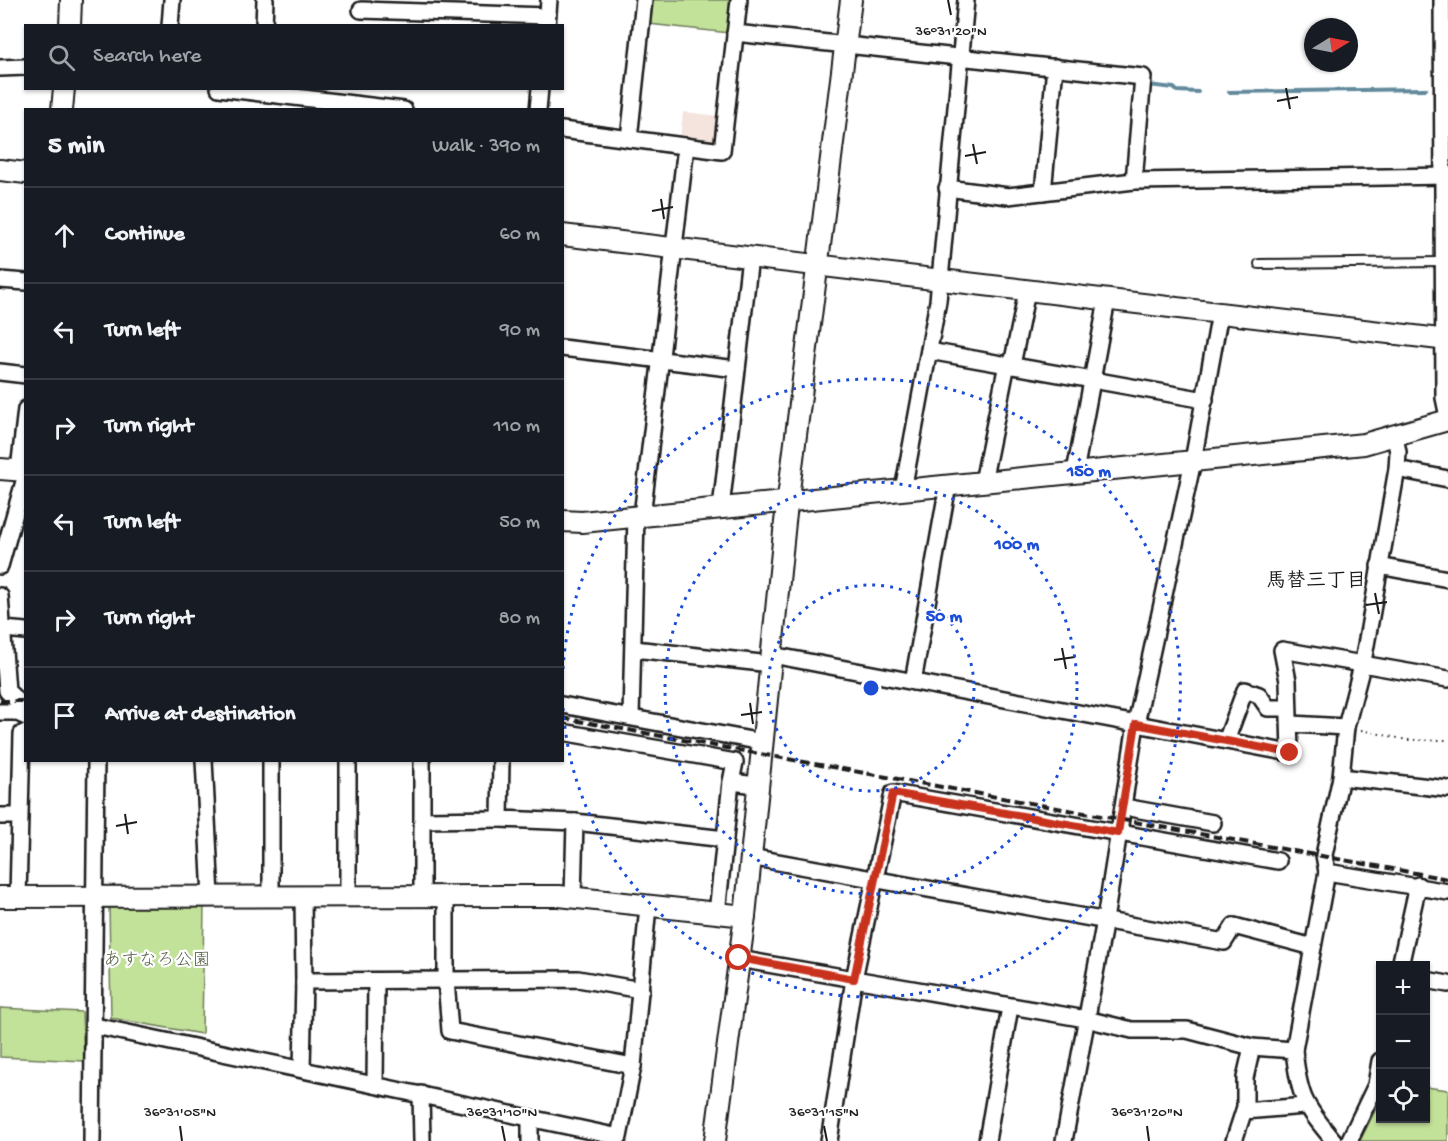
<!DOCTYPE html>
<html lang="en">
<head>
<meta charset="utf-8">
<style>
	:root { --surface:#171b24; --page:#242831; --text:#f1f3f6; --muted:#9ea1a6; --line:#363941 }
	body { margin:0; font-family:"Gochi Hand","Klee One",sans-serif; background:var(--page); color:var(--text) }
	.controls { position:absolute; right:18px; bottom:18px; display:grid; overflow:hidden; border-radius:0px; box-shadow:0 2px 4px #0004 }
	.controls button { width:54px; height:54px; display:grid; place-items:center; padding:0; border:0; border-bottom:2px solid var(--line); background:var(--surface); color:var(--text); font:30px sans-serif }
	.compass { position:absolute; left:1304px; top:18px; width:54px; height:54px; border-radius:50%; background:var(--surface); box-shadow:0 2px 4px #0004; rotate:80deg }
	.stop { position:absolute; width:18px; height:18px; margin:-14px; border:4px solid #c8321e; border-radius:50%; background:#fff }
	.stop.end { background:#c8321e; border-color:#fff; box-shadow:0 2px 6px #0008 }
	.list { margin:0; padding:0; list-style:none }
	h2 { display:flex; justify-content:space-between; align-items:center; height:78px; margin:0; padding:0 24px; font-size:26px }
	h2 small { font-size:20px; font-weight:400; color:var(--muted) }
	.list li { display:grid; grid-template-columns:39px 1fr auto; gap:18px; align-items:center; box-sizing:border-box; height:96px; padding:0 24px; border-top:2px solid var(--line) }
	.list b { display:block; font-size:22px; white-space:nowrap }
	.list em { font-size:20px; font-style:normal; color:var(--muted) }
	.icon { flex:none; width:33px; height:33px; fill:none; stroke:currentColor; stroke-width:2; stroke-linecap:round; stroke-linejoin:round }
	.map { position:relative; flex:none; width:1448px; height:1141px; overflow:hidden }
	.search { position:absolute; background:var(--surface); box-shadow:0 2px 4px #0004; left:24px; top:24px; width:540px; height:66px; display:flex; align-items:center; gap:15px; box-sizing:border-box; padding:0 21px; border-radius:0px; color:var(--muted); font-size:22px }
	.panel { position:absolute; background:var(--surface); box-shadow:0 2px 4px #0004; left:24px; top:108px; width:540px; height:654px; border-radius:0px }
	.map>svg:first-child { display:block }
</style>
</head>
<body>
<div class="map">
<svg width="1448" height="1141" viewBox="0 0 1448 1141">
	<rect width="100%" height="100%" fill="#fff"/>
	<filter id="ink" filterUnits="userSpaceOnUse"><feTurbulence type="fractalNoise" baseFrequency=".0167" numOctaves="2"/><feDisplacementMap in="SourceGraphic" scale="12" xChannelSelector="R" yChannelSelector="G"/><feConvolveMatrix kernelMatrix="1 2 1 2 8 2 1 2 1" color-interpolation-filters="sRGB"/></filter>
	<g filter="url(#ink)">
		<polygon fill="#f4e4dd" points="683,112 720,116 718,138 711,143 680,139"/>
		<g fill="#c2e199" stroke="#6f7e5a" stroke-width="1.5">
			<polygon points="651,0 733,0 729,33 649,24"/>
			<polygon points="109,904 204,904 202,1034 111,1018"/>
			<polygon points="0,1008 82,1012 84,1061 0,1057"/>
			<polygon points="1426,1087 1448,1090 1448,1141 1360,1141 1380,1101 1380,1118 1426,1118"/>
		</g>
		<g fill="none" stroke-linecap="round" stroke-linejoin="round">
			<g stroke="#628a9c" stroke-width="4">
				<polyline points="971,66 1044,74"/>
				<polyline points="1065,76 1130,83"/>
				<polyline points="1148,85 1174,88 1177,91 1198,92"/>
				<polyline points="1229,92 1426,89"/>
			</g>
			<defs>
				<polyline id="service" points="1259,264 1443,262"/>
				<g id="minor">
					<polyline points="1442,0 1444,398 1448,417"/>
					<polyline points="361,10 547,16"/>
					<polyline points="170,26 172,0"/>
					<polyline points="264,26 265,0"/>
					<polyline points="547,26 549,0"/>
					<polyline points="735,33 1143,77 1134,181 1448,176"/>
					<polyline points="0,68 26,67"/>
					<polyline points="219,88 404,110"/>
					<polyline points="538,110 540,88"/>
					<polyline points="562,130 722,151 739,0"/>
					<polyline points="629,139 644,0"/>
					<polyline points="947,188 1008,196 1134,181"/>
					<polyline points="1043,192 1055,67"/>
					<polyline points="0,280 26,282"/>
					<polyline points="562,348 737,369"/>
					<polyline points="929,351 1205,400"/>
					<polyline points="1012,365 1027,291"/>
					<polyline points="0,372 26,375"/>
					<polyline points="1395,437 1398,452 1397,469 1363,662 1346,727 1341,777 1324,855 1327,872 1448,892"/>
					<polyline points="1397,469 1448,479"/>
					<polyline points="1075,472 1107,300"/>
					<polyline points="983,482 1007,364"/>
					<polyline points="903,490 938,301 966,0"/>
					<polyline points="721,508 750,257"/>
					<polyline points="642,516 686,146"/>
					<polyline points="0,566 25,478 19,470 26,409"/>
					<polyline points="1379,566 1448,579"/>
					<polyline points="0,596 7,691 26,709"/>
					<polyline points="3,629 26,631"/>
					<polyline points="634,649 771,664"/>
					<polyline points="772,655 1290,753 1288,681 1282,650 1448,679"/>
					<polyline points="913,682 948,485"/>
					<polyline points="562,705 762,742"/>
					<polyline points="0,712 15,712 26,717"/>
					<polyline points="631,717 636,516"/>
					<polyline points="1291,724 1346,727"/>
					<polyline points="562,732 735,762 731,782 757,785"/>
					<polyline points="1226,741 1245,690 1259,695 1268,708 1288,708"/>
					<polyline points="204,760 211,897"/>
					<polyline points="271,760 271,896"/>
					<polyline points="348,760 348,896"/>
					<polyline points="422,760 422,895"/>
					<polyline points="501,760 500,819 575,822 573,897"/>
					<polyline points="1341,777 1448,789"/>
					<polyline points="1124,807 1213,823"/>
					<polyline points="0,816 18,816"/>
					<polyline points="422,820 500,819"/>
					<polyline points="575,822 725,839"/>
					<polyline points="750,857 1224,942 1234,926 1313,947"/>
					<polyline points="1278,861 893,793 854,979 1086,1019 1132,1030 1187,1030 1252,1047 1294,1050"/>
					<path d="M1327,872L1294,1050C1299,1097 1304,1105 1334,1141"/>
					<polyline points="446,895 446,980 450,1031 633,1066"/>
					<polyline points="303,896 304,985"/>
					<polyline points="18,897 22,734 26,732"/>
					<polyline points="717,913 731,782"/>
					<polyline points="739,959 854,979 829,1141"/>
					<polyline points="1400,966 1418,885"/>
					<polyline points="1426,980 1448,984"/>
					<polyline points="95,1026 619,1137 633,1066 648,906"/>
					<polyline points="302,1069 304,981 578,979 641,990"/>
					<polyline points="375,1085 376,981"/>
					<polyline points="421,1094 422,1141"/>
					<polyline points="1244,1111 1305,1106"/>
					<polyline points="92,1141 96,760"/>
					<polyline points="530,1141 530,1118"/>
					<polyline points="987,1141 1010,1007"/>
					<polyline points="1064,1141 1105,920 1136,724 1193,461 1220,313"/>
					<polyline points="1234,1141 1245,1107 1245,1078 1252,1047"/>
					<polyline points="1349,1141 1376,1085 1380,1061"/>
				</g>
				<g id="tertiary">
					<polyline points="70,26 71,0"/>
					<polyline points="62,110 64,88"/>
					<polyline points="0,170 26,173"/>
					<polyline points="562,235 1448,340"/>
					<polyline points="0,469 26,471"/>
					<polyline points="562,521 582,522 1364,444 1448,420"/>
					<polyline points="0,897 559,896 745,916"/>
					<polyline points="715,1141 745,916 785,522 851,0"/>
				</g>
			</defs>
			<use href="#service" stroke="#1c1c1c" stroke-width="12"/>
			<use href="#minor" stroke="#1c1c1c" stroke-width="20"/>
			<use href="#tertiary" stroke="#1c1c1c" stroke-width="24"/>
			<polyline stroke="#1c1c1c" stroke-width="2" stroke-dasharray="1.5 4.5" stroke-linecap="butt" points="1361,730 1407,740 1448,740"/>
			<use href="#service" stroke="#fff" stroke-width="8"/>
			<use href="#minor" stroke="#fff" stroke-width="15"/>
			<use href="#tertiary" stroke="#fff" stroke-width="20"/>
			<g stroke="#1c1c1c" stroke-width="4" stroke-dasharray="9 4.5" stroke-linecap="butt">
				<polyline points="0,701 26,701"/>
				<polyline points="562,718 1448,879"/>
			</g>
		</g>
	</g>
	<g fill="none" stroke-linecap="round" stroke-linejoin="round" filter="url(#ink)">
		<polyline stroke="#c8321e" stroke-width="8" points="739,958 854,979 893,793 1118,833 1136,724 1290,753"/>
	</g>
	<path fill="none" stroke="#1c1c1c" stroke-width="2" d="M948,0L951,15M1286,88L1290,109M1277,101L1298,97M973,144L977,164M965,156L986,152M661,199L664,219M652,211L673,207M1375,593L1379,614M1366,605L1387,602M1062,648L1066,669M1054,660L1075,657M750,703L753,724M741,715L762,712M125,814L128,834M116,826L137,822M180,1126L182,1141M502,1126L505,1141M824,1126L827,1141M1147,1126L1149,1141"/>
	<g fill="none" stroke="#1d4ed8" stroke-width="3" stroke-dasharray="3 6">
		<circle cx="871" cy="688" r="103"/>
		<circle cx="871" cy="688" r="206"/>
		<path d="M563 669A309 309 0 1 1 563 707"/>
	</g>
	<g text-anchor="middle" dominant-baseline="central" stroke-width="4.5" stroke-linejoin="round" paint-order="stroke">
		<g font-size="18" fill="#566148" stroke="#fff">
			<text x="157" y="961">あすなろ公園</text>
		</g>
		<g font-size="20" font-weight="bold" fill="#1c1c1c" stroke="#fff">
			<text x="1316" y="582">馬替三丁目</text>
		</g>
	</g>
	<g font-size="15" text-anchor="middle" fill="#1c1c1c" stroke="#fff" stroke-width="4.5" stroke-linejoin="round" paint-order="stroke">
		<text x="951" y="35">36°31'20"N</text>
		<text x="180" y="1116">36°31'05"N</text>
		<text x="502" y="1116">36°31'10"N</text>
		<text x="824" y="1116">36°31'15"N</text>
		<text x="1147" y="1116">36°31'20"N</text>
	</g>
	<circle cx="871" cy="688" r="9" fill="#1d4ed8" stroke="#fff" stroke-width="3"/>
	<g font-size="18" text-anchor="middle" font-weight="bold" fill="#1d4ed8" stroke="#fff" stroke-width="4.5" stroke-linejoin="round" paint-order="stroke">
		<text x="1089" y="476">150 m</text>
		<text x="1017" y="549">100 m</text>
		<text x="944" y="621">50 m</text>
	</g>
</svg>
<div class="controls">
<button>+</button>
<button>−</button>
<button><svg class="icon" aria-label="locate" viewBox="0 0 24 24"><circle cx="12" cy="12" r="6"/><path d="M12 2v4M12 18v4M2 12h4M18 12h4"/></svg></button>
</div>
<svg class="compass" viewBox="-18 -18 36 36"><path d="M0-13l5 13h-10z" fill="#e53935"/><path d="M0 13l5-13h-10z" fill="#9ea1a6"/></svg>
<div class="stop" style="left:739px;top:958px"></div>
<div class="stop end" style="left:1290px;top:753px"></div>
<div class="search"><svg class="icon" aria-label="search" viewBox="0 0 24 24"><circle cx="10" cy="10" r="6"/><path d="M15 15l6 6"/></svg>Search here</div>
<section class="panel">
<h2>5 min<small>Walk · 390 m</small></h2>
<ul class="list">
<li><svg class="icon" aria-label="ahead" viewBox="0 0 24 24"><path d="M12 20V5M6 11l6-6 6 6"/></svg><div><b>Continue</b></div><em>60 m</em></li>
<li><svg class="icon" aria-label="left" viewBox="0 0 24 24"><path d="M17 20v-9H6M10 6l-5 5 5 5"/></svg><div><b>Turn left</b></div><em>90 m</em></li>
<li><svg class="icon" aria-label="right" viewBox="0 0 24 24"><path d="M7 20v-9h11M14 6l5 5-5 5"/></svg><div><b>Turn right</b></div><em>110 m</em></li>
<li><svg class="icon" aria-label="left" viewBox="0 0 24 24"><path d="M17 20v-9H6M10 6l-5 5 5 5"/></svg><div><b>Turn left</b></div><em>50 m</em></li>
<li><svg class="icon" aria-label="right" viewBox="0 0 24 24"><path d="M7 20v-9h11M14 6l5 5-5 5"/></svg><div><b>Turn right</b></div><em>80 m</em></li>
<li><svg class="icon" aria-label="arrive" viewBox="0 0 24 24"><path d="M6 21V4h12l-3 4 3 4H6"/></svg><div><b>Arrive at destination</b></div></li>
</ul>
</section>
</div>
</body>
</html>
